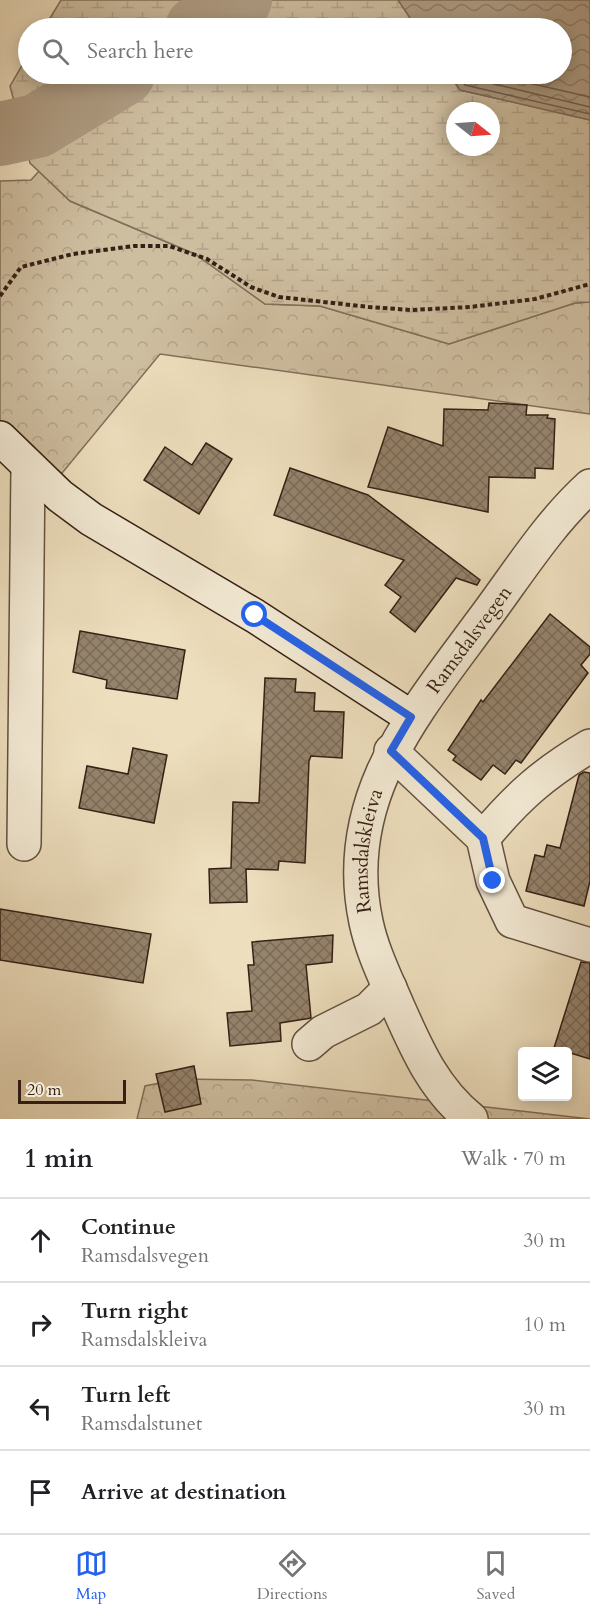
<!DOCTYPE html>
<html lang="en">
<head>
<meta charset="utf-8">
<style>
	:root { --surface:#fff; --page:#f6f6f6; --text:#202124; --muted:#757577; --line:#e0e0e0; --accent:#2563eb }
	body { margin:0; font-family:Cardo,serif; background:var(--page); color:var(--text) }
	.controls { position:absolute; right:18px; bottom:18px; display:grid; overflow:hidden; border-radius:6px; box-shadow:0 3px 15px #0003 }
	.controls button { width:54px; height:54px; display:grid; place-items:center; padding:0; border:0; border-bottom:2px solid var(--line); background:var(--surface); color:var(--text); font:30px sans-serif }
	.compass { position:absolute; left:446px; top:102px; width:54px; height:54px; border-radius:50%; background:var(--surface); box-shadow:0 3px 15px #0003; rotate:107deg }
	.scale { position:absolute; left:18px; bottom:15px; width:108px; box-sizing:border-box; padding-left:6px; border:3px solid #362015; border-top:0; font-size:16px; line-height:21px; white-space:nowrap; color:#362015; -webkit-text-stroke:4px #f3ead4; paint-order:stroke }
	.stop { position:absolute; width:18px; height:18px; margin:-14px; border:4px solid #2563eb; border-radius:50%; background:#fff }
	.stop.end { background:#2563eb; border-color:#fff; box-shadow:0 2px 6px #0008 }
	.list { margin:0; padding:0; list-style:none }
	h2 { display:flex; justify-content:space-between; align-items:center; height:78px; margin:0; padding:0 24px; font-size:26px }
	h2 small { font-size:20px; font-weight:400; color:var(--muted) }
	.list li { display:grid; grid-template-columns:39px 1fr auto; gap:18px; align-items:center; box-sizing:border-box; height:84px; padding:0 24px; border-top:2px solid var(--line) }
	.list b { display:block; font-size:22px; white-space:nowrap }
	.list p { margin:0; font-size:20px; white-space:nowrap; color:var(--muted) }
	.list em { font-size:20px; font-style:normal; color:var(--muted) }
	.icon { flex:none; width:33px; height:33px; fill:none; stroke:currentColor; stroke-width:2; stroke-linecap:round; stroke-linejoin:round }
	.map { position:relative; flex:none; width:590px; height:1119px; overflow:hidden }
	.search { position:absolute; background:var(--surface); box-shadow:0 3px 15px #0003; left:18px; right:18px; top:18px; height:66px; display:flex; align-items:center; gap:15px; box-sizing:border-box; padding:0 21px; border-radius:33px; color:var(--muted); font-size:22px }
	.sheet { height:414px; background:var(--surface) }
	nav { display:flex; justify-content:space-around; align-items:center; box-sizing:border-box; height:84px; border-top:2px solid var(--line); background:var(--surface); font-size:16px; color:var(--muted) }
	nav a { display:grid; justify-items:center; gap:3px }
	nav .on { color:var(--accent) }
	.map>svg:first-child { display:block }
</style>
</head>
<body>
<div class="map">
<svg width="590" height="1119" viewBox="0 0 590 1119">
	<defs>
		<pattern id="forest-crowns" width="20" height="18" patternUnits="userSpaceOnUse" patternTransform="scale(1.5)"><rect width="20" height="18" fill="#cebea0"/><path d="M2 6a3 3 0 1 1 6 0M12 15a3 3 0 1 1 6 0" fill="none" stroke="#b2a389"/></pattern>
		<pattern id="wetland-marsh" width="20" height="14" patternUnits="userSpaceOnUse" patternTransform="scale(1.5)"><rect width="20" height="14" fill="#cebea0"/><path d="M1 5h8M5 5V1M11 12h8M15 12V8" fill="none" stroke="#b2a389"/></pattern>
		<pattern id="water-waves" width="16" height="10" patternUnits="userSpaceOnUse" patternTransform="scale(1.5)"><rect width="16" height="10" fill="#af9d84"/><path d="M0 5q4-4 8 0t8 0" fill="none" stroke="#8f806b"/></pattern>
		<pattern id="building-cross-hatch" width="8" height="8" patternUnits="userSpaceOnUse" patternTransform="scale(1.5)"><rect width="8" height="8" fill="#95836c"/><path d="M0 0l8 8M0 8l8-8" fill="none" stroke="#7a6b58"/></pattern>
	</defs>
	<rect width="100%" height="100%" fill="#eddebd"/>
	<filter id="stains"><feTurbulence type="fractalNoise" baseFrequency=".00333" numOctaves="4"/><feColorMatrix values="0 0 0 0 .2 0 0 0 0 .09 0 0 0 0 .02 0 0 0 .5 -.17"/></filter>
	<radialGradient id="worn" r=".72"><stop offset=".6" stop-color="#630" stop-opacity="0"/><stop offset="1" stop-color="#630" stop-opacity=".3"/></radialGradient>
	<g fill="url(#forest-crowns)" stroke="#826f5a" stroke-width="1.5">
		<polygon points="39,171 70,201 195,254 265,304 320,306 449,344 575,303 590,302 590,414 160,354 58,478 0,441 0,181 31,180"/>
		<polygon points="180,1079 252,1080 590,1119 137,1119 145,1086"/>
	</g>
	<g fill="url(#wetland-marsh)" stroke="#826f5a" stroke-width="1.5" fill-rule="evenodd">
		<polygon points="61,0 398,0 417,28 44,28"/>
		<path d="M28,55V74H449L460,90L590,120V302L575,303L449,344L320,306L265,304L195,254L70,201L30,163L10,86ZM455,111H491V147H455Z"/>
	</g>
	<polygon fill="url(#water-waves)" stroke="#7f6b58" stroke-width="1.5" points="398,0 590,0 590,120 460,90 449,74 562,74 562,28 417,28"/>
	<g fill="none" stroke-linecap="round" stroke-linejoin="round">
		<g stroke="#725e4c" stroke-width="1.5">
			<polyline points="456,74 465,85 590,114"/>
			<polyline points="465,74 469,78 590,107"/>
			<polyline points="489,74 590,97"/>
		</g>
		<g stroke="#af9d84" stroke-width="64">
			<polyline points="197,28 240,0"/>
			<polyline points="0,134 37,126 123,74"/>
		</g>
	</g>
	<g fill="url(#building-cross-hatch)" stroke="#362015" stroke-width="1.5">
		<polygon points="489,403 527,405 526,415 548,415 547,418 555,419 553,469 535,468 535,478 489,477 488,512 368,487 388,427 443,446 444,409 488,410"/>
		<polygon points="206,443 232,459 199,514 144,480 165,447 192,465"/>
		<polygon points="290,468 368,495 480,580 477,585 456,578 415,632 390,612 401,597 385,585 404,560 274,515"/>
		<polygon points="550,614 590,647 590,654 581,665 588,673 521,763 516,760 505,774 493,765 481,780 453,760 456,756 448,750 481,700 483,702"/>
		<polygon points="80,631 185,650 177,699 106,688 107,680 73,672"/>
		<polygon points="265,678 296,679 295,692 315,693 314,711 344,712 342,758 311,756 309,761 305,863 279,861 278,870 246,869 247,902 210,903 209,869 231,868 233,802 259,803"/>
		<polygon points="133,748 167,755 154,823 79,808 87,766 128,774"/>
		<polygon points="584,772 590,773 590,881 584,906 526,891 535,855 544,857 547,845 560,848 579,775"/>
		<polygon points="0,909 151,934 143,983 0,960"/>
		<polygon points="333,935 332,962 306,965 311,1018 280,1023 281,1041 230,1046 227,1013 252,1011 248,965 254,965 252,942"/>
		<polygon points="581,962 590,963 590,1059 554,1048"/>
		<polygon points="194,1066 201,1104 165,1112 156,1074"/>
	</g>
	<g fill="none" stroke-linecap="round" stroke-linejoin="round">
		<defs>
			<g id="street">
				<polyline points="391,751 483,838 493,881 512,921 590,945"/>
				<path d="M483,838C517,797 544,773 590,746"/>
				<polyline points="24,844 28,467"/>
				<polyline points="309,1044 323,1032 369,1009 390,988"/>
				<path id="s1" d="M471,1119C434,1089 417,1050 398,1007C386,979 372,951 366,922C340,800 413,715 480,624C515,578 547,525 590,486"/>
			</g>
			<polyline id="secondary" points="0,438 60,496 91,519 255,616 411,717"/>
		</defs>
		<use href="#street" stroke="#64503f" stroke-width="36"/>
		<use href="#secondary" stroke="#362015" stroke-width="36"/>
		<polyline stroke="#362015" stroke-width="4" stroke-dasharray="4.5 3" stroke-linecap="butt" points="0,296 21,267 73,254 134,246 169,246 207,259 251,287 279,297 369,307 411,310 470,307 535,299 590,284"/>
		<use href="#street" stroke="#f3ead4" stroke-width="33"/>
		<use href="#secondary" stroke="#f3ead4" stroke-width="33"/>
	</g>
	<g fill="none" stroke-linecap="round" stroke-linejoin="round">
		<polyline stroke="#2563eb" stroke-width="8" points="255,615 411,717 391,751 483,838 493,881"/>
	</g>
	<g text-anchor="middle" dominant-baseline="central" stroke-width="6" stroke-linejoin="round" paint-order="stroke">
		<g font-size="20" fill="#362015" stroke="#f3ead4">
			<text stroke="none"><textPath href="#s1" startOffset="538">Ramsdalsvegen</textPath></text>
			<text stroke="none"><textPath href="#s1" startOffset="298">Ramsdalskleiva</textPath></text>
		</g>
	</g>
	<rect width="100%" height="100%" filter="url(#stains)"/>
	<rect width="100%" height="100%" fill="url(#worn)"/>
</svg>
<div class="controls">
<button><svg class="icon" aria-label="layers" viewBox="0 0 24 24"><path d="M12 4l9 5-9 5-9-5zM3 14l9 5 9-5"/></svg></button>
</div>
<svg class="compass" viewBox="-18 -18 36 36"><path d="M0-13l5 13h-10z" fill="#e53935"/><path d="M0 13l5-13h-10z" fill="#757577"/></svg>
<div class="scale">20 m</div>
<div class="stop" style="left:255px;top:615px"></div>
<div class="stop end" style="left:493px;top:881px"></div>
<div class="search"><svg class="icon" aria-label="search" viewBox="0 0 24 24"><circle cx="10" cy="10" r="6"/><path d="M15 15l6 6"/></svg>Search here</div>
</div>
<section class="sheet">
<h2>1 min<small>Walk · 70 m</small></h2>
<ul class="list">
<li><svg class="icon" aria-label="ahead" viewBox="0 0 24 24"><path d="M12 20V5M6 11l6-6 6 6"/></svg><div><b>Continue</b><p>Ramsdalsvegen</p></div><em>30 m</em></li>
<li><svg class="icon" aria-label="right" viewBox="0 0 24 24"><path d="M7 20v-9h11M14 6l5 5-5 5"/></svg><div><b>Turn right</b><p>Ramsdalskleiva</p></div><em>10 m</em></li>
<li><svg class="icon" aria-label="left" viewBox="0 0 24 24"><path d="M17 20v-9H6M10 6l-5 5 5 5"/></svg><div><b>Turn left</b><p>Ramsdalstunet</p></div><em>30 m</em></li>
<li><svg class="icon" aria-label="arrive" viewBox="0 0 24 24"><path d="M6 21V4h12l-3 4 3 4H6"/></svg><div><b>Arrive at destination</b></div></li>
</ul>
</section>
<nav>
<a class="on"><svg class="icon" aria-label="map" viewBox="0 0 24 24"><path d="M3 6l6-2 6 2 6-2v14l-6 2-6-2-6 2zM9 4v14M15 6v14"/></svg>Map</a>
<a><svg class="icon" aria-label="directions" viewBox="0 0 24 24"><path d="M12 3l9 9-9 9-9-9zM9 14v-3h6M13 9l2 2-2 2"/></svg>Directions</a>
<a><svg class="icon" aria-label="saved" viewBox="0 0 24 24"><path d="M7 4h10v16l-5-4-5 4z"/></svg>Saved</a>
</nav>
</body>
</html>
